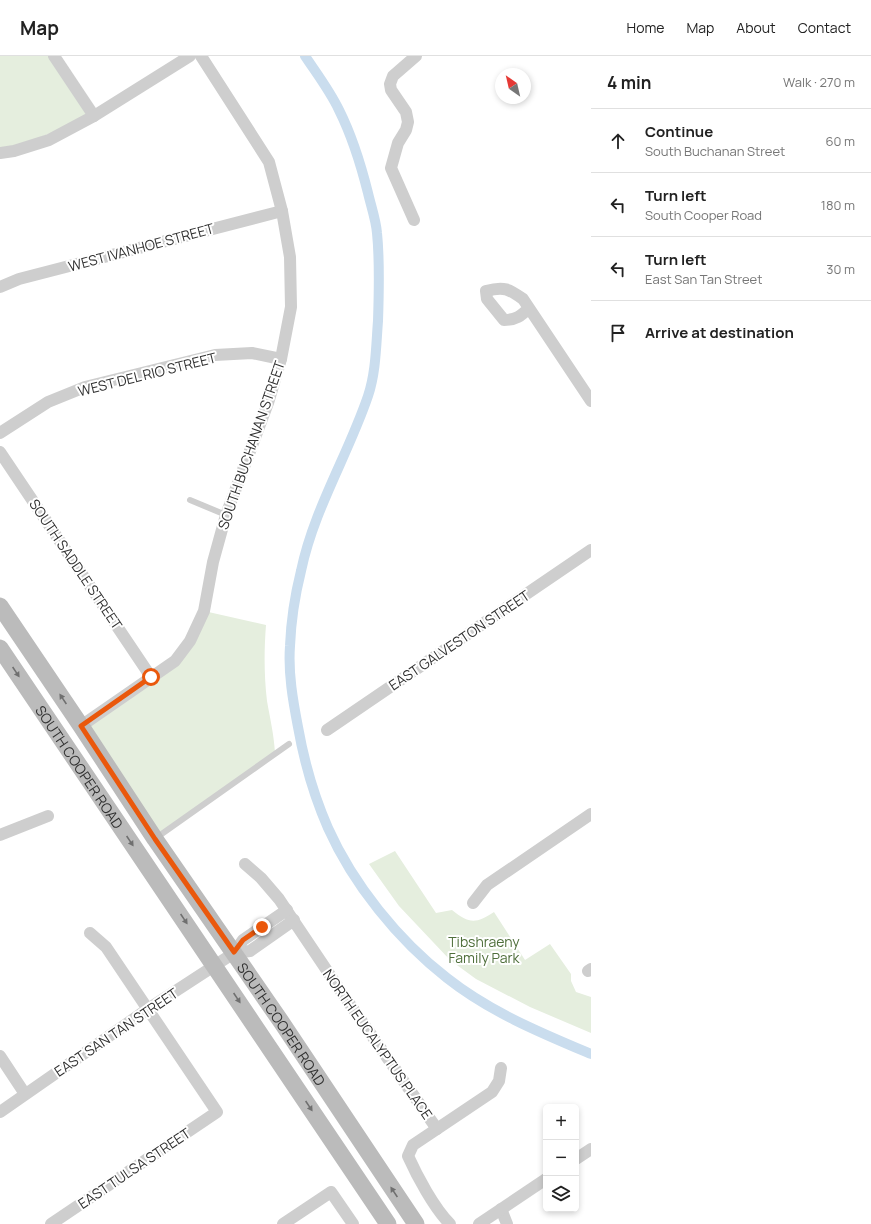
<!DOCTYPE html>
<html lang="en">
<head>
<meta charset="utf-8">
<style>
	:root { --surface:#fff; --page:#f6f6f6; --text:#222; --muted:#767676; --line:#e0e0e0 }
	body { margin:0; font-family:Manrope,sans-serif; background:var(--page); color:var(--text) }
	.controls { position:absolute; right:12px; bottom:12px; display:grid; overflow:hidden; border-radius:6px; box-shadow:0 2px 6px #0003 }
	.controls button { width:36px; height:36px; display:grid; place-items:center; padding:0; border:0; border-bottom:1px solid var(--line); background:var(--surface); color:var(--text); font:20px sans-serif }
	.compass { position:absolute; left:495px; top:12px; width:36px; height:36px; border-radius:50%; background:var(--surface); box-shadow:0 2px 6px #0003; rotate:326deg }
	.stop { position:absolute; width:12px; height:12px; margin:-9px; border:3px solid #ea580c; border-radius:50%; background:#fff }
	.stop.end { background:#ea580c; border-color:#fff; box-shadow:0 1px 4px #0008 }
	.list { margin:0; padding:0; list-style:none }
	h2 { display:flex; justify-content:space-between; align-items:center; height:52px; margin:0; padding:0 16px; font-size:17px }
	h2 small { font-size:13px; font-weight:400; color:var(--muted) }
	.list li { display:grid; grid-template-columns:26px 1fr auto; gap:12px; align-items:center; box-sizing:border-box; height:64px; padding:0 16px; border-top:1px solid var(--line) }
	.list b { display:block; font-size:15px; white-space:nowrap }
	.list p { margin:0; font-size:13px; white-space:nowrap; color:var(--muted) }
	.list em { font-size:13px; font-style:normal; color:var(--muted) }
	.icon { flex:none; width:22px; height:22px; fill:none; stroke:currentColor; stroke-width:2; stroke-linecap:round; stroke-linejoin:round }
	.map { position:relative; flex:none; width:591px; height:1168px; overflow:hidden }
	header { display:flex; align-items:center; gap:24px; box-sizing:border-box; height:56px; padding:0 20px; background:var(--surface); border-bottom:1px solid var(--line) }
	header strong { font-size:19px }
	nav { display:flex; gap:22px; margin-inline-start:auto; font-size:14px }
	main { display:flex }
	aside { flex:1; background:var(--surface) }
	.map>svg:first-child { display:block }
</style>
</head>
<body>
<header>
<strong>Map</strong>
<nav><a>Home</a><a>Map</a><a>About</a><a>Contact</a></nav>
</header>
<main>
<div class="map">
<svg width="591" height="1168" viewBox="0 0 591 1168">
	<rect width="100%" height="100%" fill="#fff"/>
	<g fill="#e5eede">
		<polygon points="0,0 54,0 94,60 0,97"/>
		<path d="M204,555L266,569C264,595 264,619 267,645C270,662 274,679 275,697L155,783L81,670L175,605Z"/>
		<path d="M395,795L436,857L452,854C469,868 476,868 494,856L525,904L550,888L571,918V925L576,936L591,941V977L530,951L476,923L450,904L399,850L369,808Z"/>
	</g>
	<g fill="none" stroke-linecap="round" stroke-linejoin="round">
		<path stroke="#caddee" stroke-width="10" d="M305,0C317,18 330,35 339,54C352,80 361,109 368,137C371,150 376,164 377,177C380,206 379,236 378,265C376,290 376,316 368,340C348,399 314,453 301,515C295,539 291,565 290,590C288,617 293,645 298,671C304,705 314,740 328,772C353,828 398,884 447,922C490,956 541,977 591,998"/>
		<g stroke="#cecece" stroke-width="6">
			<polyline points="190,444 226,459"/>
			<polyline points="156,782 289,688"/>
		</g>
		<g stroke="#cecece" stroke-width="12">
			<polyline points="54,0 94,60"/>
			<polyline points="0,97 14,95 49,84 94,60 190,0"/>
			<polyline points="414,164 391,112 398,87 406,74 408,66 406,56 391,34 390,28 393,20 416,0"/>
			<polyline points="0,231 19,223 282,155"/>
			<path d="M529,252C521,260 516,264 504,264L487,243L486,235C504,230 509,233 523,243L591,345"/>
			<polyline points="0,377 48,346 85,331 215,299 252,297 281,303"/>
			<polyline points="0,396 151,621"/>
			<polyline points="81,670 175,605 190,585 204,555 213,506 226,459 268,347 281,303 291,251 290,201 282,155 269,106 201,0"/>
			<polyline points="327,674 591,494"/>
			<polyline points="0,779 48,760"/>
			<polyline points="245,808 261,822 279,843 340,934 437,1073"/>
			<polyline points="473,847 487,829 591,758"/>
			<polyline points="234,897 250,895 294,864"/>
			<polyline points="588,915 591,913"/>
			<polyline points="0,1000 25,1038"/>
			<polyline points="0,1056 148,953 234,897 243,884 287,854"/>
			<polyline points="576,1103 591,1093"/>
			<polyline points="501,1153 507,1168"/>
			<polyline points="51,1168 217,1056 106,891 90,877"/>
			<polyline points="283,1168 331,1136 353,1168"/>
			<path d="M450,1168C434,1152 417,1120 408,1100L413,1089L492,1036L499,1025L501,1012"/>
			<polyline points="479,1168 546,1123"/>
		</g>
		<g stroke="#bbb" stroke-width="17">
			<path id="s1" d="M0,550L81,670L155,783L282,967L416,1168"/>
			<path id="s2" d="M0,592L388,1168"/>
		</g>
	</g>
	<defs><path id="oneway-solid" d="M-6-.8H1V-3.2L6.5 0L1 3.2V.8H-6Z"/></defs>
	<g fill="#6f6f6f">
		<use href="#oneway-solid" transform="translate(16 616) rotate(56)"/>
		<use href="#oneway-solid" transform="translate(63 643) rotate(-124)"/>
		<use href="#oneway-solid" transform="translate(130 785) rotate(56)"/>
		<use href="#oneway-solid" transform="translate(184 863) rotate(56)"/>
		<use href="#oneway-solid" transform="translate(237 942) rotate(56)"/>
		<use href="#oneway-solid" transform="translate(309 1050) rotate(56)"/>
		<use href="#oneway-solid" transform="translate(394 1136) rotate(-124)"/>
	</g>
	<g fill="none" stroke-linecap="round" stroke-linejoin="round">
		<polyline stroke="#ea580c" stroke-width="5" points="151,621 81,670 155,783 234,896 243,884 262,871"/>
	</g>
	<g text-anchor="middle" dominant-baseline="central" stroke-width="4" stroke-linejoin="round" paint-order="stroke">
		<g font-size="14" fill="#313131" stroke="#fff">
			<text transform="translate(141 191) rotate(-15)">WEST IVANHOE STREET</text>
			<text transform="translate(147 318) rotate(-14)">WEST DEL RIO STREET</text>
			<text transform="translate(251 389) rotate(-71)">SOUTH BUCHANAN STREET</text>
			<text transform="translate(76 508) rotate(56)">SOUTH SADDLE STREET</text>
			<text transform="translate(459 584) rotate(-34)">EAST GALVESTON STREET</text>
			<text stroke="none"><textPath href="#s2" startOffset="143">SOUTH COOPER ROAD</textPath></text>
			<text stroke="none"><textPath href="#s1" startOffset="504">SOUTH COOPER ROAD</textPath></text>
			<text transform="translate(116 976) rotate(-34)">EAST SAN TAN STREET</text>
			<text transform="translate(378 988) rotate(55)">NORTH EUCALYPTUS PLACE</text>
			<text transform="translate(134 1112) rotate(-34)">EAST TULSA STREET</text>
		</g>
		<g font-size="14" fill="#4f6f3b" stroke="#fff">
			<text x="484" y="885">Tibshraeny<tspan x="484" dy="16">Family Park</tspan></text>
		</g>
	</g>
</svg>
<div class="controls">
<button>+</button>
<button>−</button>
<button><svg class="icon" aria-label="layers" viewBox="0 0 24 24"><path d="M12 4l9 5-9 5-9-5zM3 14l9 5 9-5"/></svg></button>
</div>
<svg class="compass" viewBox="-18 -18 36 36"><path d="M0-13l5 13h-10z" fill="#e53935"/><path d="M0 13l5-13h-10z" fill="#767676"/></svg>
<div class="stop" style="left:151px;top:621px"></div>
<div class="stop end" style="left:262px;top:871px"></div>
</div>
<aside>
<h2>4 min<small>Walk · 270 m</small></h2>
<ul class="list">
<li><svg class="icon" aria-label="ahead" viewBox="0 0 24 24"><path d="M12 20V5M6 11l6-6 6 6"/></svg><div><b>Continue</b><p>South Buchanan Street</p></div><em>60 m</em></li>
<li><svg class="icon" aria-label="left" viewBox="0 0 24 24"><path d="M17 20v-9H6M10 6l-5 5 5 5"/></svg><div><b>Turn left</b><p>South Cooper Road</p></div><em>180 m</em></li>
<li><svg class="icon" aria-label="left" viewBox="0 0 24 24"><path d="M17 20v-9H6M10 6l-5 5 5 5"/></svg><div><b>Turn left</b><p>East San Tan Street</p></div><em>30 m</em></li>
<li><svg class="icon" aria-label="arrive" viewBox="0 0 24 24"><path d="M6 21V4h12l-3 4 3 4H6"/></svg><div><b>Arrive at destination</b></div></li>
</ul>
</aside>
</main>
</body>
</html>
